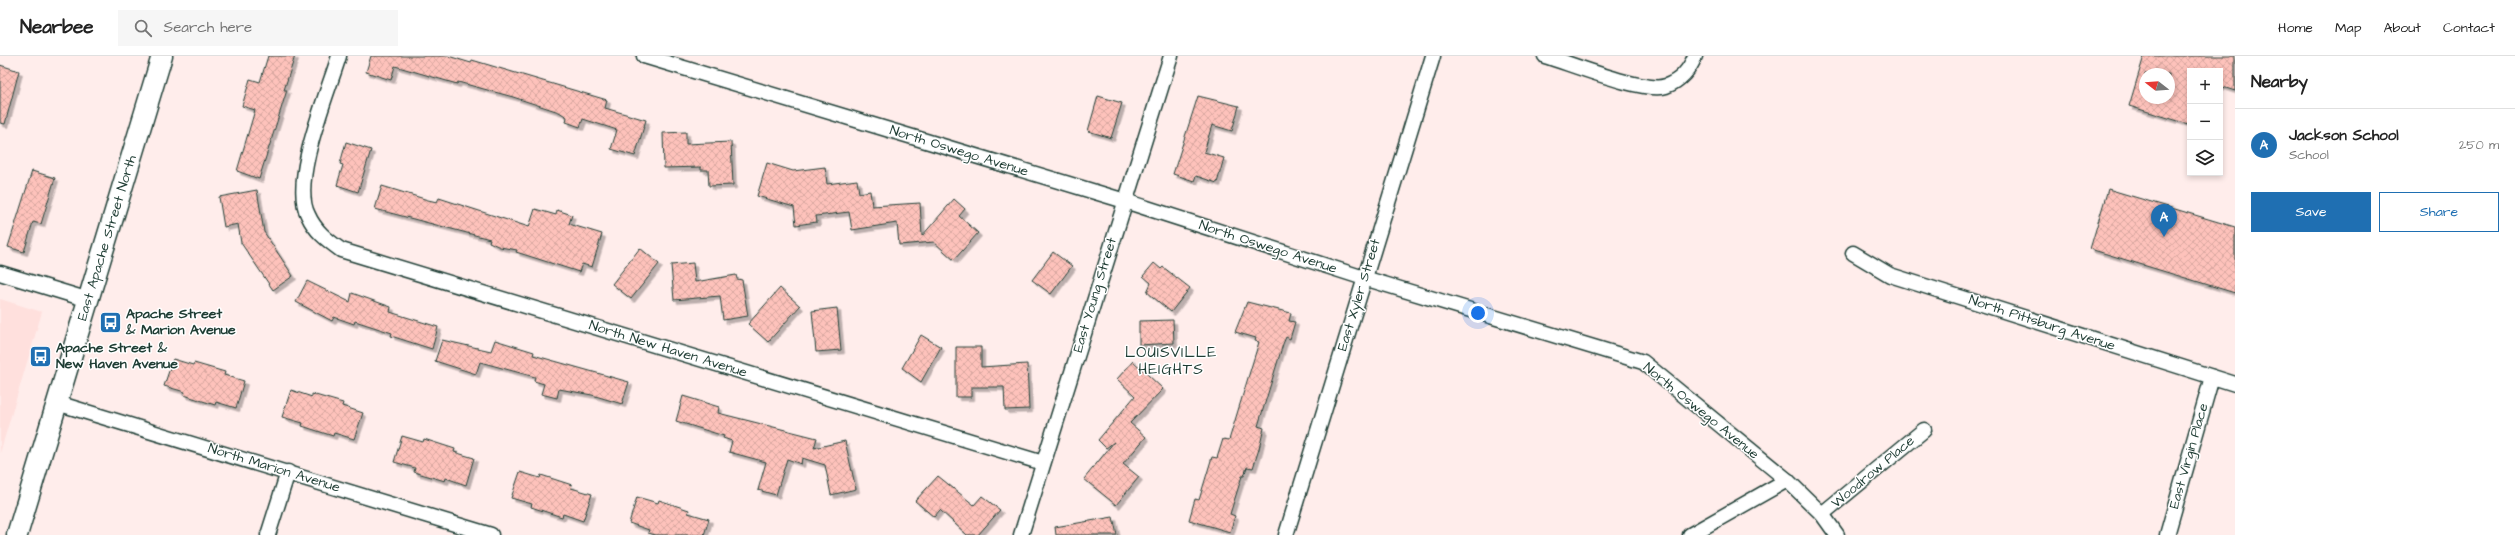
<!DOCTYPE html>
<html lang="en">
<head>
<meta charset="utf-8">
<style>
	:root { --surface:#fff; --page:#f6f6f6; --text:#222; --muted:#767676; --line:#e0e0e0; --accent:#1f6fb2 }
	body { margin:0; font-family:"Architects Daughter",sans-serif; background:var(--page); color:var(--text) }
	.controls { position:absolute; right:12px; top:12px; display:grid; overflow:hidden; border-radius:0px; box-shadow:0 2px 6px #0003 }
	.controls button { width:36px; height:36px; display:grid; place-items:center; padding:0; border:0; border-bottom:1px solid var(--line); background:var(--surface); color:var(--text); font:20px sans-serif }
	.compass { position:absolute; left:2139px; top:12px; width:36px; height:36px; border-radius:50%; background:var(--surface); box-shadow:0 2px 6px #0003; rotate:287deg }
	.you { position:absolute; left:1478px; top:257px; width:14px; height:14px; margin:-10px; border:3px solid #fff; border-radius:50%; background:#1a73e8; box-shadow:0 0 0 6px #1a73e833 }
	.badge { display:grid; place-items:center; width:26px; height:26px; border-radius:50%; background:var(--accent); color:#fff; font-size:13px; font-weight:700 }
	.pin { position:absolute; translate:-50% -33px; filter:drop-shadow(0 1px 2px #0008) }
	.pin::after { content:''; position:absolute; top:21px; width:14px; height:12px; background:inherit; clip-path:polygon(0 0,100% 0,50% 100%) }
	.list { margin:0; padding:0; list-style:none }
	h2 { display:flex; justify-content:space-between; align-items:center; height:52px; margin:0; padding:0 16px; font-size:17px }
	h2 small { font-size:13px; font-weight:400; color:var(--muted) }
	.list li { display:grid; grid-template-columns:26px 1fr auto; gap:12px; align-items:center; box-sizing:border-box; height:72px; padding:0 16px; border-top:1px solid var(--line) }
	.list b { display:block; font-size:15px; white-space:nowrap }
	.list p { margin:0; font-size:13px; white-space:nowrap; color:var(--muted) }
	.list em { font-size:13px; font-style:normal; color:var(--muted) }
	.actions { display:flex; gap:8px; padding:12px 16px }
	.actions a { flex:1; padding:9px 0; border:1px solid var(--accent); border-radius:0px; text-align:center; font-size:14px; color:var(--accent) }
	.actions .main { background:var(--accent); color:#fff }
	.icon { flex:none; width:22px; height:22px; fill:none; stroke:currentColor; stroke-width:2; stroke-linecap:round; stroke-linejoin:round }
	.map { position:relative; flex:none; width:2235px; height:479px; overflow:hidden }
	header { display:flex; align-items:center; gap:24px; box-sizing:border-box; height:56px; padding:0 20px; background:var(--surface); border-bottom:1px solid var(--line) }
	header strong { font-size:19px }
	nav { display:flex; gap:22px; margin-inline-start:auto; font-size:14px }
	.search { width:280px; height:36px; background:var(--page); display:flex; align-items:center; gap:10px; box-sizing:border-box; padding:0 14px; border-radius:0px; color:var(--muted); font-size:15px }
	main { display:flex }
	aside { flex:1; background:var(--surface) }
	.map>svg:first-child { display:block }
</style>
</head>
<body>
<header>
<strong>Nearbee</strong>
<div class="search"><svg class="icon" aria-label="search" viewBox="0 0 24 24"><circle cx="10" cy="10" r="6"/><path d="M15 15l6 6"/></svg>Search here</div>
<nav><a>Home</a><a>Map</a><a>About</a><a>Contact</a></nav>
</header>
<main>
<div class="map">
<svg width="2235" height="479" viewBox="0 0 2235 479">
	<defs>
		<pattern id="building-cross-hatch" width="8" height="8" patternUnits="userSpaceOnUse"><rect width="8" height="8" fill="#fec2bb"/><path d="M0 0l8 8M0 8l8-8" fill="none" stroke="#d9a8a1"/></pattern>
		<filter id="shadow"><feDropShadow dx="3.5" dy="3.5" stdDeviation="0" flood-color="#0004"/></filter>
	</defs>
	<rect width="100%" height="100%" fill="#ffedeb"/>
	<filter id="ink" filterUnits="userSpaceOnUse"><feTurbulence type="fractalNoise" baseFrequency=".025" numOctaves="2"/><feDisplacementMap in="SourceGraphic" scale="8" xChannelSelector="R" yChannelSelector="G"/><feConvolveMatrix kernelMatrix="1 2 1 2 8 2 1 2 1" color-interpolation-filters="sRGB"/></filter>
	<g filter="url(#ink)">
		<polygon fill="#ffe0dd" points="0,243 42,256 0,397"/>
		<g fill="url(#building-cross-hatch)" stroke="#1f3d34" fill-rule="evenodd" filter="url(#shadow)">
			<polygon points="268,0 295,0 284,34 287,34 259,123 237,115 255,54 242,50 250,23 260,26"/>
			<polygon points="371,0 448,0 471,7 472,4 607,44 605,52 646,64 635,100 611,93 617,74 583,63 580,71 566,66 567,61 559,56 513,41 458,26 457,28 395,10 391,24 366,16"/>
			<path d="M2144,0H2235V35L2220,30V15H2190V60L2188,68L2129,50ZM2145,18H2169V42H2145Z"/>
			<polygon points="0,9 19,15 5,68 0,67"/>
			<polygon points="1098,40 1122,47 1111,82 1088,75"/>
			<polygon points="1198,40 1239,50 1232,75 1212,69 1204,96 1224,102 1217,127 1196,120 1194,125 1173,118"/>
			<polygon points="686,76 686,88 731,86 733,129 709,130 708,114 701,114 701,111 664,112 663,77"/>
			<polygon points="346,86 371,94 358,136 337,129 343,109 340,108"/>
			<polygon points="767,107 793,115 825,111 827,128 857,124 859,137 870,135 872,150 920,147 922,180 954,143 965,153 959,160 978,177 954,204 934,186 899,189 897,167 852,174 849,156 816,160 817,166 796,169 794,151 757,140"/>
			<polygon points="32,115 55,122 41,168 33,166 24,196 8,191"/>
			<polygon points="382,130 428,144 437,146 439,142 529,171 535,153 556,159 557,154 572,159 569,168 602,178 592,211 582,208 579,216 516,196 517,194 500,191 489,186 490,183 375,153"/>
			<polygon points="2108,133 2235,171 2235,237 2090,193"/>
			<polygon points="257,134 264,176 293,220 273,234 241,187 238,168 224,171 219,141"/>
			<polygon points="640,192 659,208 631,243 612,228"/>
			<polygon points="1053,196 1072,210 1051,238 1032,224"/>
			<polygon points="693,207 695,226 736,219 737,223 742,224 748,260 723,264 720,240 674,244 671,209"/>
			<polygon points="1154,207 1161,213 1163,211 1190,232 1171,256 1147,236 1151,227 1143,220"/>
			<polygon points="307,225 350,246 352,237 391,251 390,256 438,271 432,293 391,280 392,277 355,265 354,268 334,261 332,265 296,246"/>
			<polygon points="780,232 800,250 768,286 748,268"/>
			<polygon points="1247,246 1291,257 1289,265 1295,266 1290,283 1286,281 1283,288 1258,370 1264,372 1259,393 1253,412 1247,411 1244,420 1242,420 1230,458 1235,460 1230,476 1189,464 1195,443 1199,444 1212,401 1217,402 1223,383 1229,384 1259,286 1255,285 1256,282 1235,276"/>
			<polygon points="837,252 841,294 816,296 812,255"/>
			<polygon points="1173,264 1174,287 1139,289 1139,265"/>
			<polygon points="921,279 941,291 921,326 902,312"/>
			<polygon points="442,284 491,295 495,284 534,296 533,299 629,326 622,348 592,339 559,333 557,342 541,338 544,328 534,325 535,321 480,306 476,318 435,305"/>
			<polygon points="956,291 981,291 981,311 1027,308 1029,353 1005,354 1004,331 971,331 971,341 956,341"/>
			<polygon points="173,303 193,309 194,307 225,316 224,319 244,325 236,352 216,346 215,349 184,339 185,336 164,330"/>
			<polygon points="1133,305 1163,333 1130,367 1146,381 1123,408 1139,421 1116,449 1084,423 1114,386 1106,392 1098,384 1135,340 1117,323"/>
			<polygon points="291,334 312,341 312,338 343,347 342,350 363,357 354,383 334,377 333,380 302,370 303,367 282,361"/>
			<polygon points="683,340 719,351 718,357 817,382 814,392 845,385 856,433 831,439 825,409 802,402 801,408 787,403 776,439 758,434 766,406 729,396 732,385 723,382 724,380 676,365"/>
			<polygon points="402,380 423,386 424,383 455,393 454,396 474,402 466,429 446,422 445,425 414,416 415,412 394,406"/>
			<polygon points="520,416 540,422 541,419 572,429 571,432 592,438 583,465 563,458 562,461 531,451 532,448 511,442"/>
			<polygon points="938,420 974,449 982,440 1000,454 978,479 967,479 940,454 934,461 915,445"/>
			<polygon points="637,441 658,447 659,444 689,454 688,457 709,463 704,479 656,479 648,477 649,474 629,467"/>
			<polygon points="1113,461 1117,479 1056,479 1055,471"/>
		</g>
		<g fill="none" stroke-linecap="round" stroke-linejoin="round">
			<defs>
				<g id="street">
					<path d="M339,0C328,37 290,125 308,159C315,175 327,184 341,194L1043,407"/>
					<polyline points="644,0 1125,145 1364,222 1643,306 1787,424 1822,458 1837,479"/>
					<path d="M1545,0C1569,7 1646,38 1666,30C1680,25 1690,13 1695,0"/>
					<polyline points="1853,197 1890,219 2235,328"/>
					<polyline points="0,217 89,244"/>
					<polyline points="57,347 491,479"/>
					<polyline points="1822,458 1924,374"/>
					<polyline points="268,479 288,416"/>
					<polyline points="1021,479 1171,0"/>
					<polyline points="1286,479 1433,0"/>
					<polyline points="1690,479 1787,424"/>
					<polyline points="2167,479 2212,321"/>
				</g>
				<polyline id="secondary" points="17,479 162,0"/>
			</defs>
			<use href="#street" stroke="#1f3d34" stroke-width="17"/>
			<use href="#secondary" stroke="#1f3d34" stroke-width="23"/>
			<use href="#street" stroke="#fff" stroke-width="14"/>
			<use href="#secondary" stroke="#fff" stroke-width="20"/>
		</g>
	</g>
	<defs>
		<symbol id="bus-square" viewBox="-11 -11 22 22"><rect x="-9" y="-9" width="18" height="18" rx="4" fill="#1f6fb2" stroke="#fff"/><path d="M-5-6H5V4H4V6H2V4H-2V6H-4V4H-5ZM-3.5-4V0h7V-4ZM-3.5 1.2v1.5H-2V1.2ZM2 1.2v1.5H3.5V1.2Z" fill="#fff"/></symbol>
	</defs>
	<g fill-rule="evenodd">
		<use href="#bus-square" x="98" y="254" width="25" height="25"/>
		<use href="#bus-square" x="28" y="288" width="25" height="25"/>
	</g>
	<g text-anchor="middle" dominant-baseline="central" stroke-width="3" stroke-linejoin="round" paint-order="stroke">
		<g font-size="14" fill="#1f3d34" stroke="#fff">
			<text transform="translate(959 95) rotate(17)">North Oswego Avenue</text>
			<text transform="translate(107 182) rotate(-73)">East Apache Street North</text>
			<text transform="translate(1268 191) rotate(18)">North Oswego Avenue</text>
			<text transform="translate(1095 239) rotate(-73)">East Young Street</text>
			<text transform="translate(1359 239) rotate(-73)">East Xyler Street</text>
			<text transform="translate(2042 267) rotate(18)">North Pittsburg Avenue</text>
			<text transform="translate(668 293) rotate(17)">North New Haven Avenue</text>
			<text transform="translate(1701 355) rotate(39)">North Oswego Avenue</text>
			<text transform="translate(2189 400) rotate(-74)">East Virgin Place</text>
			<text transform="translate(274 412) rotate(17)">North Marion Avenue</text>
			<text transform="translate(1873 416) rotate(-40)">Woodrow Place</text>
		</g>
		<g font-size="14" font-weight="bold" fill="#1f3d34" stroke="#fff" text-anchor="start">
			<text x="126" y="258">Apache Street<tspan x="126" dy="16">&amp; Marion Avenue</tspan></text>
			<text x="56" y="292">Apache Street &amp;<tspan x="56" dy="16">New Haven Avenue</tspan></text>
		</g>
		<g font-size="15" letter-spacing="1" fill="#1f3d34" stroke="#fff">
			<text x="1171" y="296">LOUISVILLE<tspan x="1171" dy="17">HEIGHTS</tspan></text>
		</g>
	</g>
</svg>
<div class="controls">
<button>+</button>
<button>−</button>
<button><svg class="icon" aria-label="layers" viewBox="0 0 24 24"><path d="M12 4l9 5-9 5-9-5zM3 14l9 5 9-5"/></svg></button>
</div>
<svg class="compass" viewBox="-18 -18 36 36"><path d="M0-13l5 13h-10z" fill="#e53935"/><path d="M0 13l5-13h-10z" fill="#767676"/></svg>
<div class="you"></div>
<div class="pin badge" style="left:2164px;top:181px">A</div>
</div>
<aside>
<h2>Nearby<small></small></h2>
<ul class="list">
<li><span class="badge">A</span><div><b>Jackson School</b><p>School</p></div><em>250 m</em></li>
</ul>
<div class="actions"><a class="main">Save</a><a>Share</a></div>
</aside>
</main>
</body>
</html>
